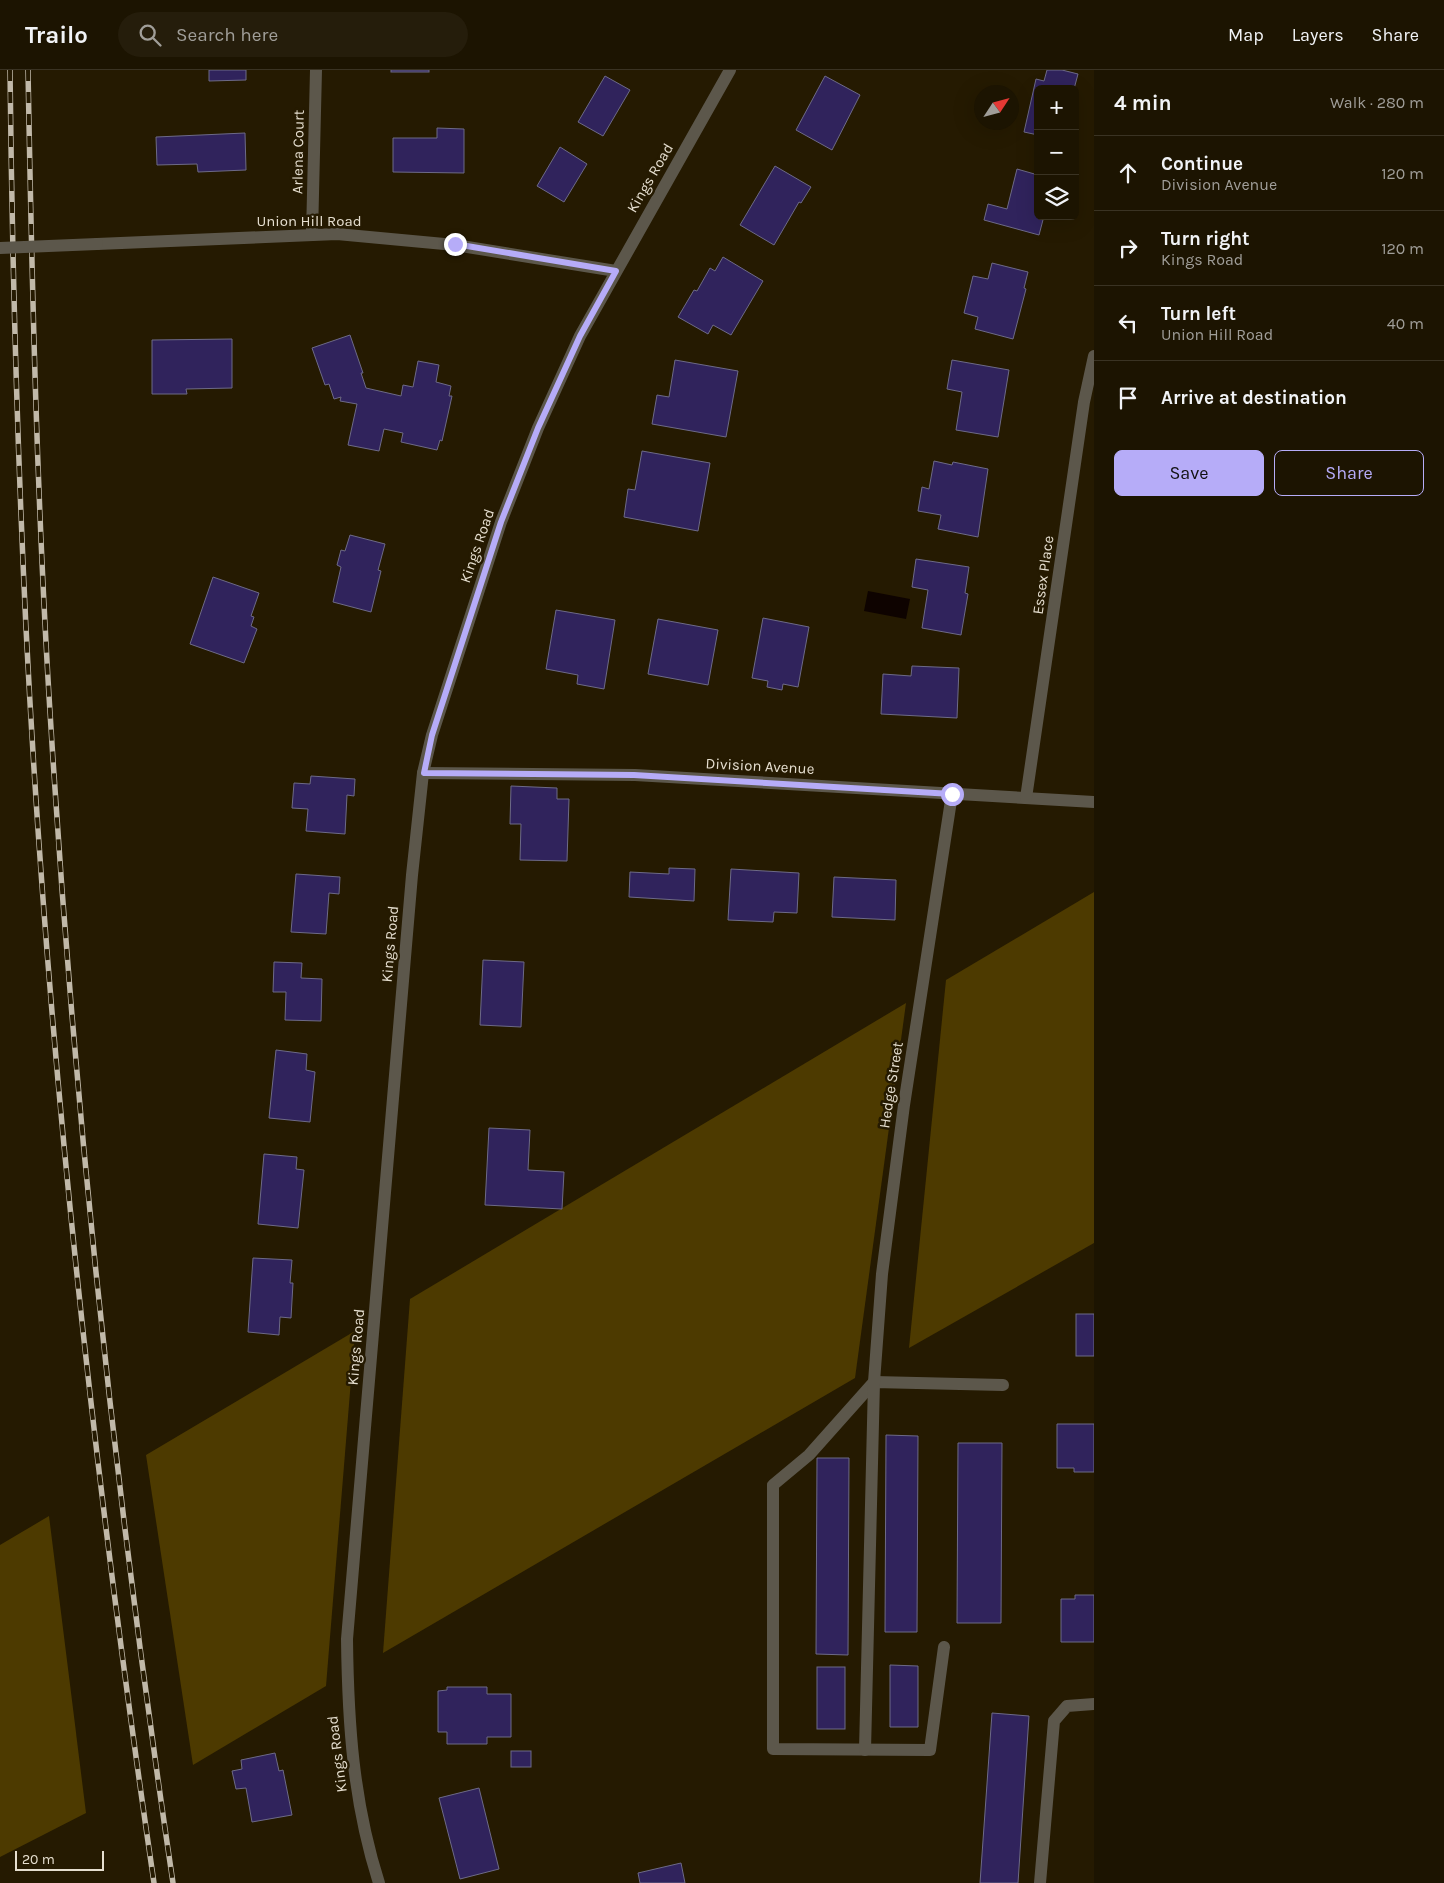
<!DOCTYPE html>
<html lang="en">
<head>
<meta charset="utf-8">
<style>
	:root { --surface:#1c1401; --page:#251d0b; --text:#f1f3f6; --muted:#a09e99; --line:#3a3323; --accent:#b6acf8 }
	body { margin:0; font-family:Karla,sans-serif; background:var(--page); color:var(--text) }
	.controls { position:absolute; right:15px; top:15px; display:grid; overflow:hidden; border-radius:8px; box-shadow:0 5px 20px #0002 }
	.controls button { width:45px; height:45px; display:grid; place-items:center; padding:0; border:0; border-bottom:1px solid var(--line); background:var(--surface); color:var(--text); font:25px sans-serif }
	.compass { position:absolute; left:974px; top:15px; width:45px; height:45px; border-radius:50%; background:var(--surface); box-shadow:0 5px 20px #0002; rotate:54deg }
	.scale { position:absolute; left:15px; bottom:12px; width:89px; box-sizing:border-box; padding-left:5px; border:2px solid #e6dfd0; border-top:0; font-size:14px; line-height:18px; white-space:nowrap; color:#e6dfd0; -webkit-text-stroke:4px #251a01; paint-order:stroke }
	.stop { position:absolute; width:15px; height:15px; margin:-11px; border:4px solid #b6acf8; border-radius:50%; background:#fff }
	.stop.end { background:#b6acf8; border-color:#fff; box-shadow:0 1px 5px #0008 }
	.list { margin:0; padding:0; list-style:none }
	h2 { display:flex; justify-content:space-between; align-items:center; height:65px; margin:0; padding:0 20px; font-size:21px }
	h2 small { font-size:16px; font-weight:400; color:var(--muted) }
	.list li { display:grid; grid-template-columns:32px 1fr auto; gap:15px; align-items:center; box-sizing:border-box; height:75px; padding:0 20px; border-top:1px solid var(--line) }
	.list b { display:block; font-size:19px; white-space:nowrap }
	.list p { margin:0; font-size:16px; white-space:nowrap; color:var(--muted) }
	.list em { font-size:16px; font-style:normal; color:var(--muted) }
	.actions { display:flex; gap:10px; padding:15px 20px }
	.actions a { flex:1; padding:11px 0; border:1px solid var(--accent); border-radius:8px; text-align:center; font-size:18px; color:var(--accent) }
	.actions .main { background:var(--accent); color:#111 }
	.icon { flex:none; width:28px; height:28px; fill:none; stroke:currentColor; stroke-width:2; stroke-linecap:round; stroke-linejoin:round }
	.map { position:relative; flex:none; width:1094px; height:1813px; overflow:hidden }
	header { display:flex; align-items:center; gap:30px; box-sizing:border-box; height:70px; padding:0 25px; background:var(--surface); border-bottom:1px solid var(--line) }
	header strong { font-size:24px }
	nav { display:flex; gap:28px; margin-inline-start:auto; font-size:18px }
	.search { width:350px; height:45px; background:var(--page); display:flex; align-items:center; gap:12px; box-sizing:border-box; padding:0 18px; border-radius:28px; color:var(--muted); font-size:19px }
	main { display:flex }
	aside { flex:1; background:var(--surface) }
	.map>svg:first-child { display:block }
</style>
</head>
<body>
<header>
<strong>Trailo</strong>
<div class="search"><svg class="icon" aria-label="search" viewBox="0 0 24 24"><circle cx="10" cy="10" r="6"/><path d="M15 15l6 6"/></svg>Search here</div>
<nav><a>Map</a><a>Layers</a><a>Share</a></nav>
</header>
<main>
<div class="map">
<svg width="1094" height="1813" viewBox="0 0 1094 1813">
	<rect width="100%" height="100%" fill="#251a01"/>
	<g fill="#4d3a00">
		<polygon points="1094,822 1094,1173 909,1278 946,910"/>
		<polygon points="906,933 855,1308 383,1583 410,1229"/>
		<polygon points="355,1261 326,1616 193,1695 146,1385"/>
		<polygon points="49,1446 86,1743 0,1787 0,1475"/>
	</g>
	<polygon fill="#0e0300" points="868,521 910,529 906,549 864,541"/>
	<g fill="#30235c" stroke="#6d6a87">
		<polygon points="209,0 246,0 246,10 209,11"/>
		<rect x="391" y="0" width="38" height="2"/>
		<polygon points="1047,0 1062,0 1078,4 1074,19 1038,19 1038,65 1024,62 1036,9 1044,11"/>
		<polygon points="605,6 630,20 603,66 578,52"/>
		<polygon points="825,6 860,25 832,80 796,60"/>
		<polygon points="437,58 464,59 464,103 393,102 393,68 437,68"/>
		<polygon points="245,63 246,100 198,102 197,94 157,95 156,67"/>
		<polygon points="560,77 587,94 564,132 537,116"/>
		<polygon points="775,96 811,117 801,133 799,132 774,175 740,155"/>
		<polygon points="1017,99 1038,105 1038,146 1044,146 1039,165 984,150 988,134 1007,139"/>
		<polygon points="723,187 763,211 731,265 713,255 708,264 678,247 694,220 697,221 710,198 715,201"/>
		<polygon points="992,193 1028,202 1024,218 1026,219 1013,269 975,259 978,247 964,243 973,206 988,209"/>
		<polygon points="350,265 363,303 361,303 366,318 401,326 403,315 413,317 418,291 439,295 436,312 451,316 449,326 452,326 442,371 440,370 437,380 401,372 403,363 384,359 379,381 348,375 357,334 340,331 341,327 334,329 329,314 325,315 312,278"/>
		<polygon points="232,269 232,318 186,319 187,324 152,324 152,270"/>
		<polygon points="675,290 738,301 726,367 652,354 657,325 669,327"/>
		<polygon points="952,290 1009,300 998,367 956,360 962,322 947,319"/>
		<polygon points="642,381 710,393 698,461 624,447 628,419 635,420"/>
		<polygon points="934,391 952,395 953,392 988,399 978,467 938,459 941,445 918,441 922,417 929,419"/>
		<polygon points="350,465 385,474 378,500 381,501 371,542 333,532 341,497 337,495 341,480 345,481"/>
		<polygon points="916,489 969,497 965,523 968,524 961,565 922,558 928,520 912,517"/>
		<polygon points="213,507 259,523 251,546 254,547 251,556 257,559 244,593 190,574"/>
		<polygon points="556,540 615,550 604,619 577,614 578,605 546,599"/>
		<polygon points="763,548 809,557 798,617 783,614 782,620 767,617 768,611 752,608"/>
		<polygon points="658,549 718,560 708,615 648,604"/>
		<polygon points="912,596 959,598 957,648 881,644 883,604 911,606"/>
		<polygon points="311,706 355,709 354,726 347,725 345,764 306,761 308,739 292,738 294,713 310,714"/>
		<polygon points="511,716 557,718 557,729 569,729 567,791 520,790 521,754 510,754"/>
		<polygon points="669,798 695,799 694,831 629,827 630,802 669,804"/>
		<polygon points="731,799 799,803 797,843 774,842 773,852 728,850"/>
		<polygon points="296,804 340,807 339,824 329,823 326,864 291,862"/>
		<polygon points="834,807 896,810 895,850 832,847"/>
		<polygon points="483,890 524,892 521,957 480,955"/>
		<polygon points="274,892 302,893 301,908 322,909 321,951 285,950 286,922 273,922"/>
		<polygon points="276,980 307,984 306,1000 315,1002 310,1052 269,1048"/>
		<polygon points="489,1058 530,1060 528,1100 564,1102 562,1139 485,1135"/>
		<polygon points="264,1084 297,1087 296,1099 304,1100 298,1158 258,1154"/>
		<polygon points="253,1188 292,1190 290,1213 293,1213 291,1248 280,1247 279,1265 248,1262"/>
		<rect x="1076" y="1244" width="18" height="42"/>
		<polygon points="1057,1354 1094,1354 1094,1402 1074,1402 1074,1398 1057,1398"/>
		<polygon points="886,1365 918,1366 917,1562 885,1562"/>
		<polygon points="958,1373 1002,1373 1001,1553 957,1553"/>
		<polygon points="817,1388 849,1388 848,1585 816,1584"/>
		<polygon points="1075,1525 1094,1525 1094,1572 1061,1572 1061,1529 1075,1529"/>
		<polygon points="890,1595 918,1596 918,1657 890,1657"/>
		<rect x="817" y="1597" width="28" height="62"/>
		<polygon points="447,1617 487,1617 487,1624 511,1624 511,1667 487,1667 487,1674 447,1674 447,1662 438,1662 438,1621 447,1620"/>
		<polygon points="992,1643 1029,1646 1018,1813 980,1813"/>
		<rect x="511" y="1681" width="20" height="16"/>
		<polygon points="275,1683 279,1701 283,1700 292,1745 252,1752 246,1718 236,1719 232,1701 242,1699 241,1690"/>
		<polygon points="479,1718 499,1799 460,1809 439,1728"/>
		<polygon points="681,1793 685,1813 640,1813 638,1803"/>
	</g>
	<g fill="none" stroke-linecap="round" stroke-linejoin="round">
		<g stroke="#5c574b" stroke-width="12">
			<polyline points="312,165 316,0"/>
			<polyline points="97,174 337,164 455,175 616,201"/>
			<polyline points="423,703 635,705 1094,732"/>
			<polyline points="1026,728 1084,332 1094,286"/>
			<polyline points="944,1577 930,1680 773,1679 773,1415 809,1385 874,1312 1003,1315"/>
			<polyline points="865,1680 874,1312 882,1204 904,1035 952,724"/>
			<path d="M379,1813C353,1732 348,1653 347,1569L412,805L423,703L432,665L501,452L538,358L580,266L730,0"/>
			<polyline points="1040,1813 1054,1651 1067,1636 1094,1634"/>
		</g>
		<defs>
			<g id="rail">
				<path d="M10,0C12,186 17,372 26,558C47,978 93,1397 154,1813"/>
				<path d="M28,0C32,219 37,439 51,658C75,1045 116,1430 173,1813"/>
			</g>
		</defs>
		<use href="#rail" stroke="#c1b9a9" stroke-width="5.5"/>
		<use href="#rail" stroke="#251a01" stroke-width="4" stroke-dasharray="11" stroke-linecap="butt"/>
		<polyline stroke="#5c574b" stroke-width="12" points="0,178 97,174"/>
	</g>
	<g fill="none" stroke-linecap="round" stroke-linejoin="round">
		<polyline stroke="#b6acf8" stroke-width="6" points="455,174 616,201 580,266 538,358 501,452 432,665 424,703 634,705 952,724"/>
	</g>
	<g text-anchor="middle" dominant-baseline="central" stroke-width="5" stroke-linejoin="round" paint-order="stroke">
		<g font-size="15" fill="#e6dfd0" stroke="#251a01">
			<text transform="translate(298 82) rotate(-89)">Arlena Court</text>
			<text transform="translate(650 108) rotate(-60)">Kings Road</text>
			<text x="309" y="151">Union Hill Road</text>
			<text transform="translate(477 476) rotate(-71)">Kings Road</text>
			<text transform="translate(1043 505) rotate(-82)">Essex Place</text>
			<text transform="translate(760 696) rotate(3)">Division Avenue</text>
			<text transform="translate(390 874) rotate(-85)">Kings Road</text>
			<text transform="translate(891 1015) rotate(-81)">Hedge Street</text>
			<text transform="translate(356 1277) rotate(-85)">Kings Road</text>
			<text transform="translate(337 1684) rotate(-97)">Kings Road</text>
		</g>
	</g>
</svg>
<div class="controls">
<button>+</button>
<button>−</button>
<button><svg class="icon" aria-label="layers" viewBox="0 0 24 24"><path d="M12 4l9 5-9 5-9-5zM3 14l9 5 9-5"/></svg></button>
</div>
<svg class="compass" viewBox="-18 -18 36 36"><path d="M0-13l5 13h-10z" fill="#e53935"/><path d="M0 13l5-13h-10z" fill="#a09e99"/></svg>
<div class="scale">20 m</div>
<div class="stop" style="left:952px;top:724px"></div>
<div class="stop end" style="left:455px;top:174px"></div>
</div>
<aside>
<h2>4 min<small>Walk · 280 m</small></h2>
<ul class="list">
<li><svg class="icon" aria-label="ahead" viewBox="0 0 24 24"><path d="M12 20V5M6 11l6-6 6 6"/></svg><div><b>Continue</b><p>Division Avenue</p></div><em>120 m</em></li>
<li><svg class="icon" aria-label="right" viewBox="0 0 24 24"><path d="M7 20v-9h11M14 6l5 5-5 5"/></svg><div><b>Turn right</b><p>Kings Road</p></div><em>120 m</em></li>
<li><svg class="icon" aria-label="left" viewBox="0 0 24 24"><path d="M17 20v-9H6M10 6l-5 5 5 5"/></svg><div><b>Turn left</b><p>Union Hill Road</p></div><em>40 m</em></li>
<li><svg class="icon" aria-label="arrive" viewBox="0 0 24 24"><path d="M6 21V4h12l-3 4 3 4H6"/></svg><div><b>Arrive at destination</b></div></li>
</ul>
<div class="actions"><a class="main">Save</a><a>Share</a></div>
</aside>
</main>
</body>
</html>
